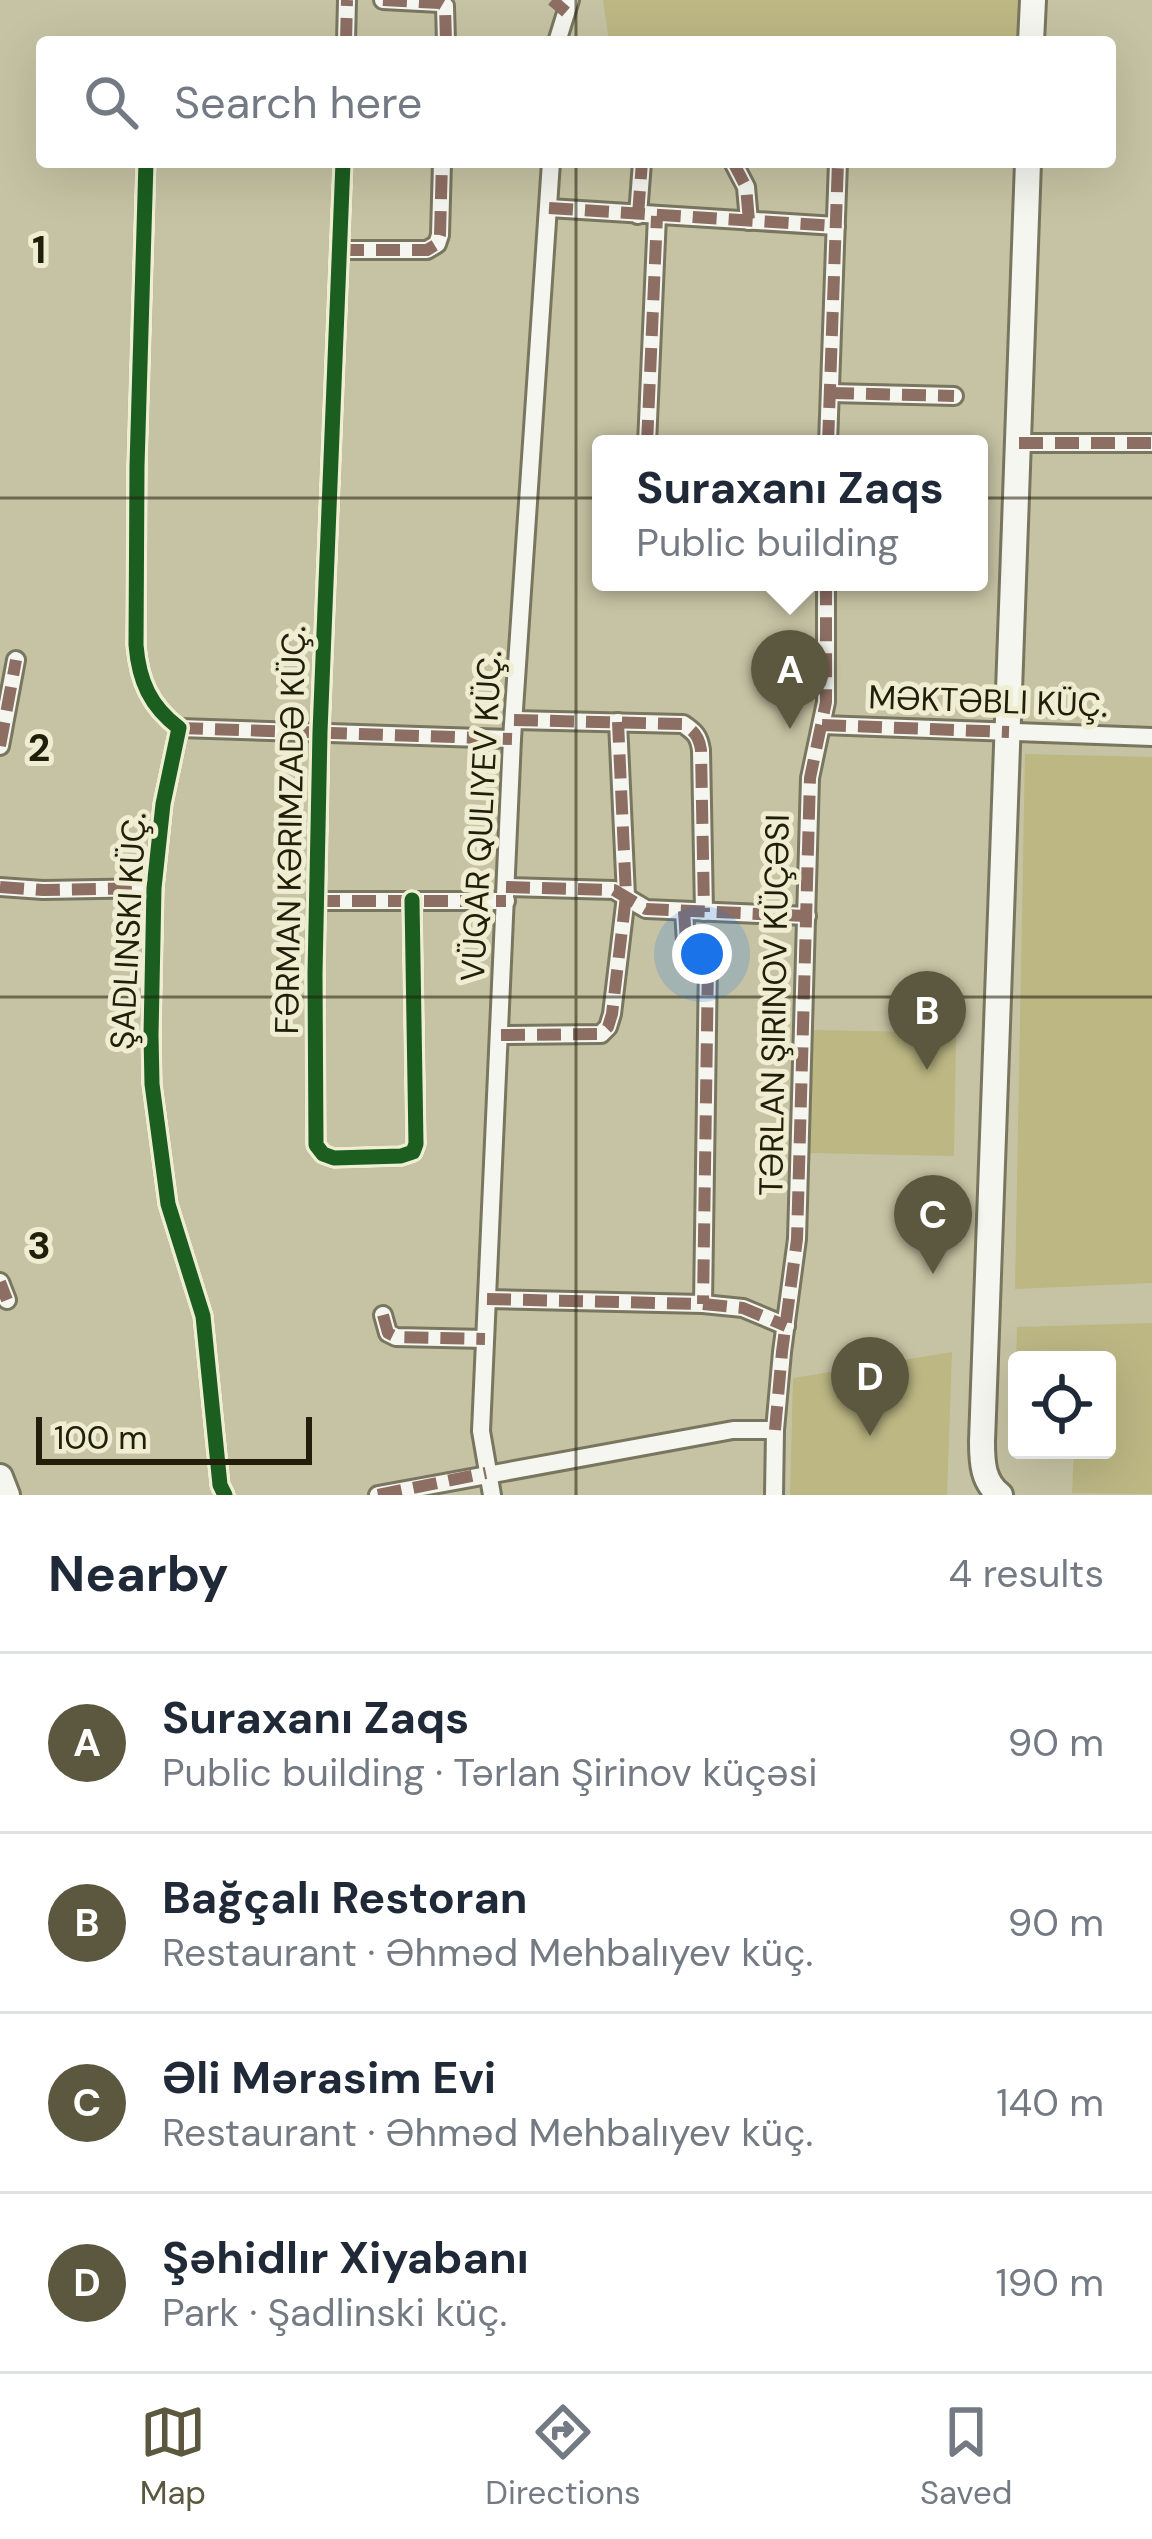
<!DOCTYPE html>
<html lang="en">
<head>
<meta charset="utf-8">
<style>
	:root { --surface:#fff; --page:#f2f2f3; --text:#1f2937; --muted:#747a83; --line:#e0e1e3; --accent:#5b583f }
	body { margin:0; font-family:"DM Sans",sans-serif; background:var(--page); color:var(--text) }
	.controls { position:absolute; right:36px; bottom:36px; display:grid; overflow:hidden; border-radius:12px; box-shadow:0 12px 48px #0002 }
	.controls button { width:108px; height:108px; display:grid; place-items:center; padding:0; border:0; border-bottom:3px solid var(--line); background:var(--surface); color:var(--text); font:60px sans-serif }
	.scale { position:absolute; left:36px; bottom:30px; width:276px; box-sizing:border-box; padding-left:12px; border:6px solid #211f09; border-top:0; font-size:33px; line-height:42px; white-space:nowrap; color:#211f09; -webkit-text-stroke:9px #f0eed2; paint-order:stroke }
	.you { position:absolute; left:702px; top:954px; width:42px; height:42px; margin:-30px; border:9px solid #fff; border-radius:50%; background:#1a73e8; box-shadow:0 0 0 18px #1a73e833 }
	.badge { display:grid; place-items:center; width:78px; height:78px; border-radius:50%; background:var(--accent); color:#fff; font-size:39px; font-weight:700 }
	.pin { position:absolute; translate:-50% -99px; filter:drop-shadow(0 3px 6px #0008) }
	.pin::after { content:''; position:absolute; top:63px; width:42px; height:36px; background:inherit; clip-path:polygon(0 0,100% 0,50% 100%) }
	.popup { position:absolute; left:592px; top:435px; width:396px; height:156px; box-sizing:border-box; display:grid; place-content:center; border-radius:12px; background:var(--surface); filter:drop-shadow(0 3px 9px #0005); font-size:39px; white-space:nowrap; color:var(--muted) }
	.popup b { font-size:45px; color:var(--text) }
	.popup::after { content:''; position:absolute; left:50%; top:100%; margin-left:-24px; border:24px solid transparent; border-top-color:var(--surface) }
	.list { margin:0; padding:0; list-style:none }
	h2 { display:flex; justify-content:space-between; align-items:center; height:156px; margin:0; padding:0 48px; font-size:51px }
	h2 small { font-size:39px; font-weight:400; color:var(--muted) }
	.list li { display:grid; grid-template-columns:78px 1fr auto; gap:36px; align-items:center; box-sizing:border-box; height:180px; padding:0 48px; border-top:3px solid var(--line) }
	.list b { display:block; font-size:45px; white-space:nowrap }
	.list p { margin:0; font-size:39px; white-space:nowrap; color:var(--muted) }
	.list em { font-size:39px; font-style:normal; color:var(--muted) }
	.icon { flex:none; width:66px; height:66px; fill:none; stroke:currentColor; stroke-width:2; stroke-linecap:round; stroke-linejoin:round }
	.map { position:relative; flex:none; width:1152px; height:1495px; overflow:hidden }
	.search { position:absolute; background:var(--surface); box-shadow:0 12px 48px #0002; left:36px; right:36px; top:36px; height:132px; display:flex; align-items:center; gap:30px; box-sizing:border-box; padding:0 42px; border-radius:12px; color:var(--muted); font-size:45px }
	.sheet { height:876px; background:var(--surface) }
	nav { display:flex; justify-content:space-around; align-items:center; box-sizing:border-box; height:168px; border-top:3px solid var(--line); background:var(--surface); font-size:33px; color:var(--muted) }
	nav a { display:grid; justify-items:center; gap:6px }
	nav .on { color:var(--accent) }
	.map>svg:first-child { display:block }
</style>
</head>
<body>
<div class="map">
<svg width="1152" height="1495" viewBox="0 0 1152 1495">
	<rect width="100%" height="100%" fill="#c6c3a4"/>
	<g fill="#bcb783">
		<polygon points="603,0 1018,0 1017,42 609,42"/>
		<polygon points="1025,754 1152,757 1152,1283 1015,1289"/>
		<polygon points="813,1030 956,1033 954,1156 808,1153"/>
		<polygon points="1152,1323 1152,1494 1072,1493 1074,1450 1107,1450 1107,1360 1017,1360 1016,1368 1017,1327"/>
		<polygon points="952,1352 947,1495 790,1495 793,1378"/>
	</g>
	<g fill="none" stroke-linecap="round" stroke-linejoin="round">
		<defs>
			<g id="street">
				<polyline points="383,0 440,3 445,6 446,42"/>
				<polyline points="346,42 347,0"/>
				<polyline points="557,42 570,0"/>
				<path d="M146,162L137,466L136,645C139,681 150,706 179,728L163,804L154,888L151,1035L152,1084L168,1204L203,1316L220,1485L225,1495"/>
				<polyline points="343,162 320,732 315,974 316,1145 323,1154 334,1158 401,1156 413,1152 416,1144 412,900"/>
				<polyline points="733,162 746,187 749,221"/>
				<polyline points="549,208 836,226"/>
				<polyline points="638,215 642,162"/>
				<polyline points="340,250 427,250 437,244 440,235 442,162"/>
				<polyline points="830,393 954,396"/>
				<polyline points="1019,443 1152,443"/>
				<polyline points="647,444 657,216"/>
				<polyline points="828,444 838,162"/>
				<path d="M514,720L683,724C695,732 699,736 701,750L704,912"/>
				<polyline points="822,725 1152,737"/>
				<polyline points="179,728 512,739"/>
				<polyline points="0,746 16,660"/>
				<polyline points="0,887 43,890 154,888"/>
				<polyline points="506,887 614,890 646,909 807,916"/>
				<polyline points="316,901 506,901"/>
				<polyline points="684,911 686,942 690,951 703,956 708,962 703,1304"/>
				<polyline points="501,1035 601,1034 608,1027 612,1014 626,896 618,722"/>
				<polyline points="0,1282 7,1300"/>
				<polyline points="487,1299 703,1304 743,1308 786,1326"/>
				<polyline points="383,1315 388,1333 396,1337 485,1339"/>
				<polyline points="775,1430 782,1352 797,1239 810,778 826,702 826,582"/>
				<polyline points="378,1495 733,1430 775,1430 774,1495"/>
				<polyline points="492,1495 481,1431 512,739 551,162"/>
			</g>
			<g id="secondary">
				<polyline points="1031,42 1033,0"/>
				<polyline points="0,1477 7,1495"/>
				<path d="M1000,1495C983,1482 982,1463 982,1442L1028,162"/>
			</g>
		</defs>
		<use href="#street" stroke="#78765e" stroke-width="22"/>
		<use href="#secondary" stroke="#78765e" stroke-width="30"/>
		<use href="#street" stroke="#f6f6f1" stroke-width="16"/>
		<use href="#secondary" stroke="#f6f6f1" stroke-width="24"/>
		<g stroke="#8d6e63" stroke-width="12" stroke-dasharray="24 12" stroke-linecap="butt">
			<polyline points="383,0 440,3 445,6 446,42"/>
			<polyline points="552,0 566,12"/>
			<polyline points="346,42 347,0"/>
			<polyline points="733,162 746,187 749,221"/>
			<polyline points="549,208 836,226"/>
			<polyline points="638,215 642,162"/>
			<polyline points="340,250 427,250 437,244 440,235 442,162"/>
			<polyline points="830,393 954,396"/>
			<polyline points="1019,443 1152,443"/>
			<polyline points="647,444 657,216"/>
			<polyline points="828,444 838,162"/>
			<path d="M514,720L683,724C695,732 699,736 701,750L704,912"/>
			<polyline points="822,725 1009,732"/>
			<polyline points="179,728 512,739"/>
			<polyline points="0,746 16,660"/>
			<polyline points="0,887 43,890 154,888"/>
			<polyline points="506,887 614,890 646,909 807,916"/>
			<polyline points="316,901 506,901"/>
			<polyline points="684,911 686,942 690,951 703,956 708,962 703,1304"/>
			<polyline points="501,1035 601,1034 608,1027 612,1014 626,896 618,722"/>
			<polyline points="0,1282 7,1300"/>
			<polyline points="487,1299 703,1304 743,1308 786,1326"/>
			<polyline points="383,1315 388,1333 396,1337 485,1339"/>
			<polyline points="775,1430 782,1352 797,1239 810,778 826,702 826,582"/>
			<polyline points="378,1495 486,1473"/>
		</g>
		<defs>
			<g id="cycleway">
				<path d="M146,162L137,466L136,645C139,681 150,706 179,728L163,804L154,888L151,1035L152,1084L168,1204L203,1316L220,1485L225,1495"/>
				<polyline points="343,162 320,732 315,974 316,1145 323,1154 334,1158 401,1156 413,1152 416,1144 412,900"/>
			</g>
		</defs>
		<use href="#cycleway" stroke="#f0eed2" stroke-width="22"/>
		<use href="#cycleway" stroke="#1b5e20" stroke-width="15"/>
	</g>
	<path fill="none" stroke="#211f09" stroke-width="3" stroke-opacity="0.55" d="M576,0V42M576,162V1495M0,498H1152M0,997H1152"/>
	<g text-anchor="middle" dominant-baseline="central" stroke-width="10" stroke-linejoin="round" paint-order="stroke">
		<g font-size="33" fill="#211f09" stroke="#f0eed2">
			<text transform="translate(988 701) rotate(2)">MƏKTƏBLI KÜÇ.</text>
			<text transform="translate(481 816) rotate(-87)">VÜQAR QULIYEV KÜÇ.</text>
			<text transform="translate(290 830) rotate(-89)">FƏRMAN KƏRIMZADƏ KÜÇ.</text>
			<text transform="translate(128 931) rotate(-87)">ŞADLINSKI KÜÇ.</text>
			<text transform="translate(774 1005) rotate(-89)">TƏRLAN ŞIRINOV KÜÇƏSI</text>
		</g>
	</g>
	<g font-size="39" text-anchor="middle" font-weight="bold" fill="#211f09" stroke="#f0eed2" stroke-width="10" stroke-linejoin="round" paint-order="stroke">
		<text x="39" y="263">1</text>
		<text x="39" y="761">2</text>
		<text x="39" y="1259">3</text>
	</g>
</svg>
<div class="controls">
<button><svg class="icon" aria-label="locate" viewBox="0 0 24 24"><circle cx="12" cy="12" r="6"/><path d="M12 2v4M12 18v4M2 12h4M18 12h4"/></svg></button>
</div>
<div class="scale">100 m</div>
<div class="you"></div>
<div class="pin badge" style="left:790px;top:729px">A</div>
<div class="popup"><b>Suraxanı Zaqs</b>Public building</div>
<div class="pin badge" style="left:927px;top:1070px">B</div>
<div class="pin badge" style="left:933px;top:1274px">C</div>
<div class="pin badge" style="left:870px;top:1436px">D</div>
<div class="search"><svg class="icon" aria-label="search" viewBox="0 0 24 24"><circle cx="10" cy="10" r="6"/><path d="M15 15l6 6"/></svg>Search here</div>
</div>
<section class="sheet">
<h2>Nearby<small>4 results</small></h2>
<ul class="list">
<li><span class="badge">A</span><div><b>Suraxanı Zaqs</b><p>Public building · Tərlan Şirinov küçəsi</p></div><em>90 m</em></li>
<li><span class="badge">B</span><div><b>Bağçalı Restoran</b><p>Restaurant · Əhməd Mehbalıyev küç.</p></div><em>90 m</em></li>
<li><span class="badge">C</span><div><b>Əli Mərasim Evi</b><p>Restaurant · Əhməd Mehbalıyev küç.</p></div><em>140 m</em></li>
<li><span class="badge">D</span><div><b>Şəhidlır Xiyabanı</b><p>Park · Şadlinski küç.</p></div><em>190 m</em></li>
</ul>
</section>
<nav>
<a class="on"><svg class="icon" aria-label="map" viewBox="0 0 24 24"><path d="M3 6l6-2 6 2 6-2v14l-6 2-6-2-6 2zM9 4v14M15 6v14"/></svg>Map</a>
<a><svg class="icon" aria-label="directions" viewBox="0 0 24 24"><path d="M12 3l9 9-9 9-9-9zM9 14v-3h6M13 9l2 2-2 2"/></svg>Directions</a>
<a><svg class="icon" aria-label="saved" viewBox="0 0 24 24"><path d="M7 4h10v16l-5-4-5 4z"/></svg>Saved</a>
</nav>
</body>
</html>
